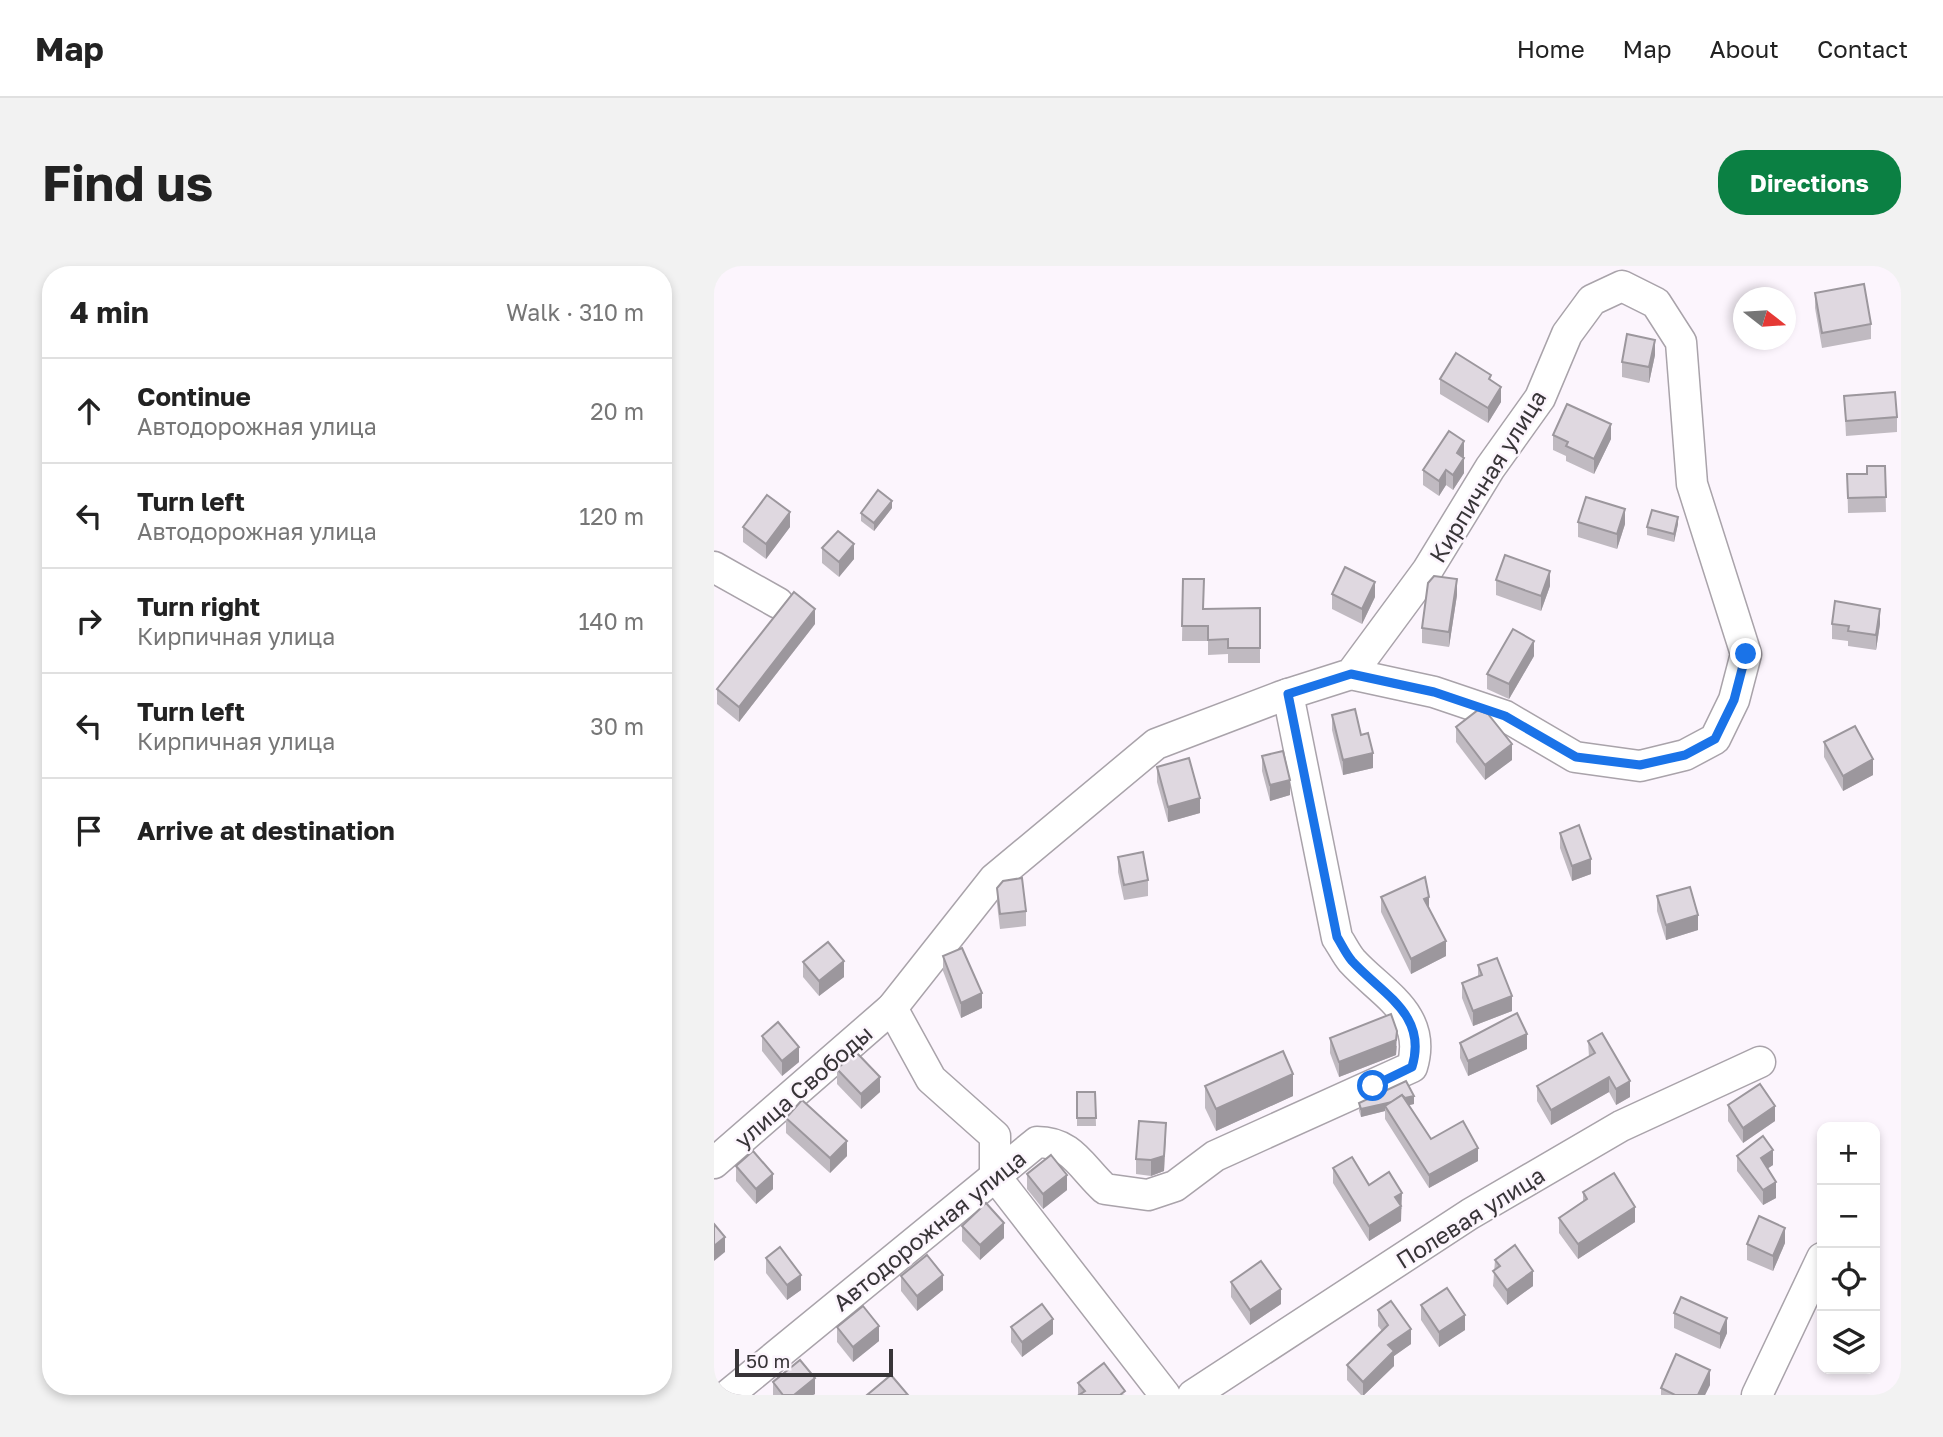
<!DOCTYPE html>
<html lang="en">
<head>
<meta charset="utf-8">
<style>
	:root { --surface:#fff; --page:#f2f2f2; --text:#222; --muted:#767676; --line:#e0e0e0; --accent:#0b8043 }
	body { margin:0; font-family:"Golos Text",sans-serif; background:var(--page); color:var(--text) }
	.controls { position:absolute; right:21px; bottom:21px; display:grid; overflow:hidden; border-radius:14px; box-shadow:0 4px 10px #0003 }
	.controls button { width:63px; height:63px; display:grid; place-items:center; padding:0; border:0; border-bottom:2px solid var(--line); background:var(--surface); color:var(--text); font:35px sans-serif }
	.compass { position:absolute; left:1019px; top:21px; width:63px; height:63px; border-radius:50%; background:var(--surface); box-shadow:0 4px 10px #0003; rotate:107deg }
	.scale { position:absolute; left:21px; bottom:18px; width:158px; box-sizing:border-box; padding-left:7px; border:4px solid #383538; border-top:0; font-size:19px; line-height:24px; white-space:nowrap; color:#383538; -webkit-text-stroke:5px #fcf5fd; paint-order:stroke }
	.stop { position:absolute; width:21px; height:21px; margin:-16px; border:5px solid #1a73e8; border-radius:50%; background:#fff }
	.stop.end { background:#1a73e8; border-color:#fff; box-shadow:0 2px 7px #0008 }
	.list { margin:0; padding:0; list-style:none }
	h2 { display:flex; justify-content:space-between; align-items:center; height:91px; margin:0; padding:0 28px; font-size:30px }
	h2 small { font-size:23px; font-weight:400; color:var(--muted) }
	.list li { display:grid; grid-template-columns:46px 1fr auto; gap:21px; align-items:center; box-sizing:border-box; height:105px; padding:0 28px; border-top:2px solid var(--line) }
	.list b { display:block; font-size:26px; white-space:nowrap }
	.list p { margin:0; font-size:23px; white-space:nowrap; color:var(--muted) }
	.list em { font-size:23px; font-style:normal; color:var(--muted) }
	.icon { flex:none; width:38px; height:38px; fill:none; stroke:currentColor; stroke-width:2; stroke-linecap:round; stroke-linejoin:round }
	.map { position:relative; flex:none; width:1187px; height:1129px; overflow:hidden; border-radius:28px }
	header { display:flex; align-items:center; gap:42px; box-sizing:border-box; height:98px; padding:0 35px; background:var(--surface); border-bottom:2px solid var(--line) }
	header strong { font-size:33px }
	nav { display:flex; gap:38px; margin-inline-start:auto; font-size:24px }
	.intro { display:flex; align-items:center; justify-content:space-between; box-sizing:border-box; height:168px; padding:0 42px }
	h1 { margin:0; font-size:49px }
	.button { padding:18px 32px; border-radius:28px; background:var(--accent); color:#fff; font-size:24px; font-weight:700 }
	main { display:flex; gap:42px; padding:0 42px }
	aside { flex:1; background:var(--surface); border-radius:28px; box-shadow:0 4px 10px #0003 }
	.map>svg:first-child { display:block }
</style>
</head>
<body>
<header>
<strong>Map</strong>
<nav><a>Home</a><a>Map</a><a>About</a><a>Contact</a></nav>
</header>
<div class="intro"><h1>Find us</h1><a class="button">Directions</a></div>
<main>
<aside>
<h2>4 min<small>Walk · 310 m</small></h2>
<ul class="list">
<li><svg class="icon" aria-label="ahead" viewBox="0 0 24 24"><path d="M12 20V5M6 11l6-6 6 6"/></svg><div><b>Continue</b><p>Автодорожная улица</p></div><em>20 m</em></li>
<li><svg class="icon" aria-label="left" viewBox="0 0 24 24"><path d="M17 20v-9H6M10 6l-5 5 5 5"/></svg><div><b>Turn left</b><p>Автодорожная улица</p></div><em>120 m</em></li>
<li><svg class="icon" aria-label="right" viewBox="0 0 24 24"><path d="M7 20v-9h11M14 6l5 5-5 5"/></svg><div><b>Turn right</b><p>Кирпичная улица</p></div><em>140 m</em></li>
<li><svg class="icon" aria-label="left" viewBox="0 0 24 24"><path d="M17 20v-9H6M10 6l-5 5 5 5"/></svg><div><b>Turn left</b><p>Кирпичная улица</p></div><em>30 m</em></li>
<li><svg class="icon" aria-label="arrive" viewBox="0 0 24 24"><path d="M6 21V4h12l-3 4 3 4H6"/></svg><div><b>Arrive at destination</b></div></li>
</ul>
</aside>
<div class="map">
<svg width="1187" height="1129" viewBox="0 0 1187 1129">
	<rect width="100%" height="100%" fill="#fcf5fd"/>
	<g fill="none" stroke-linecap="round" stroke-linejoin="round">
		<defs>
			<g id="minor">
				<polyline points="0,301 64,337"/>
				<polyline points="178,742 217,813 281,870 281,910 451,1129"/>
				<polyline points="0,897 178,742 280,613 442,478 568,430 637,408 720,426 791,450 861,491 926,500 971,489 1001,473 1020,434 1032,388 978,218 967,76 942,37 908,20 878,34 853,68 826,132 776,202 713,305 637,408"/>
				<path d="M14,1129L323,876C358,876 367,901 391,923L434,929L461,920L501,890L698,801C714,748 668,728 638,695C632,688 628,679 623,672L574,428"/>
				<polyline points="479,1129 756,948 907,860 1046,796"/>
				<polyline points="1043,1129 1108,992"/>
			</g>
		</defs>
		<use href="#minor" stroke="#a9a3aa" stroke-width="33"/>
		<use href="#minor" stroke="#fff" stroke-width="30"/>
	</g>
	<g fill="#c0bac1">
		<polygon points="1101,27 1157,58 1157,73 1108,82 1101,42"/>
		<polygon points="941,89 935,117 908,111 908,96"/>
		<polygon points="726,113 777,115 787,136 774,157 726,128"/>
		<polygon points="1130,130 1183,151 1183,166 1132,170"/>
		<polygon points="839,169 897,173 880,208 852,195 852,190 839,184"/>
		<polygon points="750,190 750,207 739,224 732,219 725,230 709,219 709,204"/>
		<polygon points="1171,200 1172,246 1134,247 1133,208 1153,208"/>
		<polygon points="178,242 160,265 147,255 147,247"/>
		<polygon points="864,256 911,258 903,283 864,271"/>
		<polygon points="964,258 960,276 933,269 933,261"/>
		<polygon points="29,261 76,261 52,293 29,276"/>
		<polygon points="108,282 140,293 125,311 108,297"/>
		<polygon points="469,313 490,343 546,342 546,397 514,397 514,388 494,389 494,375 468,375"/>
		<polygon points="782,314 836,320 827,345 782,329"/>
		<polygon points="618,328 661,331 648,358 618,343"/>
		<polygon points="743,329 735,381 708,377 708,362"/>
		<polygon points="101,358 25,456 3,438 3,423"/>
		<polygon points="1118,358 1166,358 1162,384 1134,380 1134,375 1118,373"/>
		<polygon points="820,390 795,433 773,423 773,408"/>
		<polygon points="618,449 647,469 659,502 629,509 618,464"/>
		<polygon points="742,461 798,494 771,514 742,476"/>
		<polygon points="1110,476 1159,509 1129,525 1110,491"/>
		<polygon points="548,490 576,529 556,535 548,505"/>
		<polygon points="443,501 486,547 454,556 443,516"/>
		<polygon points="846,567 877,608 858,615 846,582"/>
		<polygon points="404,591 434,614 434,630 410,634 404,606"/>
		<polygon points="283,622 312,645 312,660 286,663 283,638"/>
		<polygon points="943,630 984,664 952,674 943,645"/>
		<polygon points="667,631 715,641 732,690 697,708 667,646"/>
		<polygon points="229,690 268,742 247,752 229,705"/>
		<polygon points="89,696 130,711 105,730 89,711"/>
		<polygon points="764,699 798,745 759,760 748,732 748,717 764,710"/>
		<polygon points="48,770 85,796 68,810 48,785"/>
		<polygon points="616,772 683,780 682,789 625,811 616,787"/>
		<polygon points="874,775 916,831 902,839 895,826 837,859 823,835 823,820 875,791"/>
		<polygon points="746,777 813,783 754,810 746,792"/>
		<polygon points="123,803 166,826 147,843 123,818"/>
		<polygon points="491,820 579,830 502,865 491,842"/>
		<polygon points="363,826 381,826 382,860 363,860"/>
		<polygon points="645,837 700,838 695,839 717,873 764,895 715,922 671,853 671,845 647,851 645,845"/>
		<polygon points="1014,839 1061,855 1029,877 1014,855"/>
		<polygon points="72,852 133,890 116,907 72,867"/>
		<polygon points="452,872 450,905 437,910 422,908 422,893"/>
		<polygon points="1023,890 1059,899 1054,902 1062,932 1049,939 1023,905"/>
		<polygon points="22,900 59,923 42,938 22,915"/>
		<polygon points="619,902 655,919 688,942 687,943 687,955 655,975 619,917"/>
		<polygon points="313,908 353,924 329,943 313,923"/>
		<polygon points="869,926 921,956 864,993 845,967 845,952 869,935"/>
		<polygon points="248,960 290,972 266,994 248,975"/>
		<polygon points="1071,977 1059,1005 1033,994 1033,978"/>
		<polygon points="52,992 87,1024 73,1034 52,1007"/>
		<polygon points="781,994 819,1020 793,1039 779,1020"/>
		<polygon points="187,1010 229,1024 203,1045 187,1025"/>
		<polygon points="517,1016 567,1038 536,1059 517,1031"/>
		<polygon points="707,1039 751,1064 725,1081 707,1054"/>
		<polygon points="664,1044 697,1078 680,1090 680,1100 650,1129 647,1129 633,1114 633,1099 668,1065 664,1060"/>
		<polygon points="960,1047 1013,1067 1006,1083 960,1062"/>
		<polygon points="123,1061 165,1075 139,1096 123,1076"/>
		<polygon points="297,1061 339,1068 308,1091 297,1076"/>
		<polygon points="59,1116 101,1128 99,1129 59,1129"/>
		<polygon points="364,1117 411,1129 364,1129"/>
		<polygon points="996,1119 991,1129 947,1129 947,1122"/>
	</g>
	<g fill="#9c979d">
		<polygon points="941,74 941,89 935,117 935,101"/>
		<polygon points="787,121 787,136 774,157 774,142"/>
		<polygon points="897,158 897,173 880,208 880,193"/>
		<polygon points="750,175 750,190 743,202 743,187"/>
		<polygon points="750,192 750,207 739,224 739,209"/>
		<polygon points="732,204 732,219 725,230 725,215"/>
		<polygon points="178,235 178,242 160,265 160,257"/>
		<polygon points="911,243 911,258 903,283 903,268"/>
		<polygon points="76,246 76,261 52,293 52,278"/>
		<polygon points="964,251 964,258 960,276 960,268"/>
		<polygon points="140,278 140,293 125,311 125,296"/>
		<polygon points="836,305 836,320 827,345 827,330"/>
		<polygon points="743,313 743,329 735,381 735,366"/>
		<polygon points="661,316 661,331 648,358 648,343"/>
		<polygon points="101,343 101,358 25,456 25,441"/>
		<polygon points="1166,343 1166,358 1162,384 1162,369"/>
		<polygon points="820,375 820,390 795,433 795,418"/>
		<polygon points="798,478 798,494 771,514 771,499"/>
		<polygon points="659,487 659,502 629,509 629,494"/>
		<polygon points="1159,493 1159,509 1129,525 1129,510"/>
		<polygon points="576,514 576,529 556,535 556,519"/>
		<polygon points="486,532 486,547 454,556 454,541"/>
		<polygon points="877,593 877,608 858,615 858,600"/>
		<polygon points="715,631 715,646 710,633"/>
		<polygon points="984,649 984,664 952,674 952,659"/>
		<polygon points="732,675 732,690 697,708 697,693"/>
		<polygon points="130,695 130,711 105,730 105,715"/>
		<polygon points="268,727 268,742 247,752 247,737"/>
		<polygon points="798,730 798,745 759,760 759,745"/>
		<polygon points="683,765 682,789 625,811 625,796"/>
		<polygon points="813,768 813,783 754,810 754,795"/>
		<polygon points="85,781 85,796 68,810 68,795"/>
		<polygon points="579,808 579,830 502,865 502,843"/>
		<polygon points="166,811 166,826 147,843 147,828"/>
		<polygon points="895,811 895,826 837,859 837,844"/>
		<polygon points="916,815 916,831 902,839 902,823"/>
		<polygon points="700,830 700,838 674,844 671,840 671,845 647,851 647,843"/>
		<polygon points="1061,840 1061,855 1029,877 1029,862"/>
		<polygon points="452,857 450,905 437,910 437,894"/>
		<polygon points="133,875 133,890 116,907 116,892"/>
		<polygon points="764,882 764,895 715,922 715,909"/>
		<polygon points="1059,884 1059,899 1047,907 1047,892"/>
		<polygon points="59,908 59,923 42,938 42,923"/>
		<polygon points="353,909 353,924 329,943 329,928"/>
		<polygon points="1062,916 1062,932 1049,939 1049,924"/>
		<polygon points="688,927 687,955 655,975 655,960 681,931"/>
		<polygon points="921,941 921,956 864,993 864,978"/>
		<polygon points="290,957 290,972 266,994 266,979"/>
		<polygon points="1071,962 1071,977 1059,1005 1059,990"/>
		<polygon points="11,971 11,986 0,995 0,980"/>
		<polygon points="819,1005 819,1020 793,1039 793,1024"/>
		<polygon points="87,1009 87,1024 73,1034 73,1019"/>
		<polygon points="229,1009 229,1024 203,1045 203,1030"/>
		<polygon points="567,1023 567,1038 536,1059 536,1044"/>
		<polygon points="751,1049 751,1064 725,1081 725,1066"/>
		<polygon points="1013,1052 1013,1067 1006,1083 1006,1068"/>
		<polygon points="339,1053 339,1068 308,1091 308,1076"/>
		<polygon points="165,1060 165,1075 139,1096 139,1081"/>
		<polygon points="697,1063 697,1078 680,1090 680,1100 650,1129 649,1129 649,1116 674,1079"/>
		<polygon points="996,1104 996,1119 991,1129 984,1129"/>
		<polygon points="101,1112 101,1128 99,1129 80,1129"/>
	</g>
	<g fill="#dfd8e0" stroke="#9c979d" stroke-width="2">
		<polygon points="1150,18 1157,58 1108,67 1101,27"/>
		<polygon points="913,68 941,74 935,101 908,96"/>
		<polygon points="742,87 777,109 775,113 787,121 774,142 726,113"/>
		<polygon points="1181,126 1183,151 1132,155 1130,130"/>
		<polygon points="853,138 897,158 880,193 852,180 854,176 839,169"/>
		<polygon points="735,165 750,175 743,187 750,192 739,209 732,204 725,215 709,204"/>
		<polygon points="1153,200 1171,200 1172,231 1134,232 1133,208 1153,208"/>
		<polygon points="164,224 178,235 160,257 147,247"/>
		<polygon points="53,229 76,246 52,278 29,261"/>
		<polygon points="872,231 911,243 903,268 864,256"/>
		<polygon points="938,244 964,251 960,268 933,261"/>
		<polygon points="124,265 140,278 125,296 108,282"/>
		<polygon points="791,289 836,305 827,330 782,314"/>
		<polygon points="631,301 661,316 648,343 618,328"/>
		<polygon points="720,310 743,313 735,366 708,362 714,317"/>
		<polygon points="469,313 490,313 489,343 546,342 546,382 514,382 514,373 494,374 494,360 468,360"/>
		<polygon points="80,326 101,343 25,441 3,423"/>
		<polygon points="1121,335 1166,343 1162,369 1134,365 1135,360 1118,358"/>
		<polygon points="799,363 820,375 795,418 773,408"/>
		<polygon points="641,443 647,469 654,467 659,487 629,494 618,449"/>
		<polygon points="764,444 774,448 798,478 771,499 742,461"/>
		<polygon points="1141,460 1159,493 1129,510 1110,476"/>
		<polygon points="569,485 576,514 556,519 548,490"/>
		<polygon points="475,492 486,532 454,541 443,501"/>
		<polygon points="865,559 877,593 858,600 846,567"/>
		<polygon points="429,586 434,614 410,619 404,591"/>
		<polygon points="711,611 715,631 710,633 732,675 697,693 667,631"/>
		<polygon points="308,612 312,645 286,648 283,622 289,615"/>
		<polygon points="976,621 984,649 952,659 943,630"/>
		<polygon points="114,676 130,695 105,715 89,696"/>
		<polygon points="248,682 268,727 247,737 229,690"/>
		<polygon points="783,692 798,730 759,745 748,717 768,709 764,699"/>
		<polygon points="803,747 813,768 754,795 746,777"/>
		<polygon points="677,748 683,765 682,774 625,796 616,772"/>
		<polygon points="64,756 85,781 68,795 48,770"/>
		<polygon points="888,767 916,815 902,823 895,811 837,844 823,820 881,787 874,775"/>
		<polygon points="569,785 579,808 502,843 491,820"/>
		<polygon points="142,786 166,811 147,828 123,803"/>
		<polygon points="692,815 700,830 691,832 688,829 678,836 647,843 645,837"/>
		<polygon points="1046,818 1061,840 1029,862 1014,839"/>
		<polygon points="363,826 381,826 382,852 363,852"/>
		<polygon points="688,829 717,873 749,855 764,882 715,909 671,840"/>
		<polygon points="88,834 133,875 116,892 72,852"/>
		<polygon points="425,855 452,857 450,890 437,894 422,893"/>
		<polygon points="1049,870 1059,884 1047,892 1062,916 1049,924 1023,890"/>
		<polygon points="39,885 59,908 42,923 22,900"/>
		<polygon points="337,889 353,909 329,928 313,908"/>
		<polygon points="638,891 655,919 675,906 688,927 681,931 687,940 655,960 619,902"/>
		<polygon points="900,907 921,941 864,978 845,952 873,933 869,926"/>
		<polygon points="272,937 290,957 266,979 248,960"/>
		<polygon points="1045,950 1071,962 1059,990 1033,978"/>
		<polygon points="0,958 11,971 0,980"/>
		<polygon points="801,979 819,1005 793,1024 779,1005 786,1000 781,994"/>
		<polygon points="66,981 87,1009 73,1019 52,992"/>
		<polygon points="213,989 229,1009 203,1030 187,1010"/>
		<polygon points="547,995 567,1023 536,1044 517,1016"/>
		<polygon points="733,1022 751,1049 725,1066 707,1039"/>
		<polygon points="967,1031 1013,1052 1006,1068 960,1047"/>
		<polygon points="677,1035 697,1063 674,1079 680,1085 649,1116 633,1099 674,1059 664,1044"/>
		<polygon points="328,1038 339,1053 308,1076 297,1061"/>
		<polygon points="149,1040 165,1060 139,1081 123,1061"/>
		<polygon points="962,1088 996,1104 984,1129 961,1129 947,1122"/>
		<polygon points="86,1094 101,1112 80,1129 69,1129 59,1116"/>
		<polygon points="390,1097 411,1125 406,1129 365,1129 371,1125 364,1117"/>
		<polygon points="177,1109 194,1129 153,1129"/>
	</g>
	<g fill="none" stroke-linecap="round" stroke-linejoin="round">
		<path stroke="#1a73e8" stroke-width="9" d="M659,820L698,801C714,748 668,728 638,695C632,688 628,679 623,671L574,428L637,408L720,426L791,450L862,491L926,499L971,489L1001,473L1020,434L1032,388"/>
	</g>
	<g text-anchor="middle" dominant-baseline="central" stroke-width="5" stroke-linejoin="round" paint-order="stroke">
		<g font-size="23" fill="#383538" stroke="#fcf5fd">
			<text transform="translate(773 210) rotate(-58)">Кирпичная улица</text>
			<text transform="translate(89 820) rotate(-41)">улица Свободы</text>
			<text transform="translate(756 951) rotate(-32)">Полевая улица</text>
			<text transform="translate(215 964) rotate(-39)">Автодорожная улица</text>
		</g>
	</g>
</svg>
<div class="controls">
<button>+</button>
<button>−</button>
<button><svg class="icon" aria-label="locate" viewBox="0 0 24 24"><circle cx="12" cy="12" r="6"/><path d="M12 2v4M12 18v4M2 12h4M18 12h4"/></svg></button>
<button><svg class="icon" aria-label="layers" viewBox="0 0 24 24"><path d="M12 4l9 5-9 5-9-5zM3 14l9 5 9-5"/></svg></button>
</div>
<svg class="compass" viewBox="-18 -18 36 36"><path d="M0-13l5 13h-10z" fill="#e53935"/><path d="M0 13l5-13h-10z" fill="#767676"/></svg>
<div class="scale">50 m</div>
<div class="stop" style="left:659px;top:820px"></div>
<div class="stop end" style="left:1032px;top:388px"></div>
</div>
</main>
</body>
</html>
